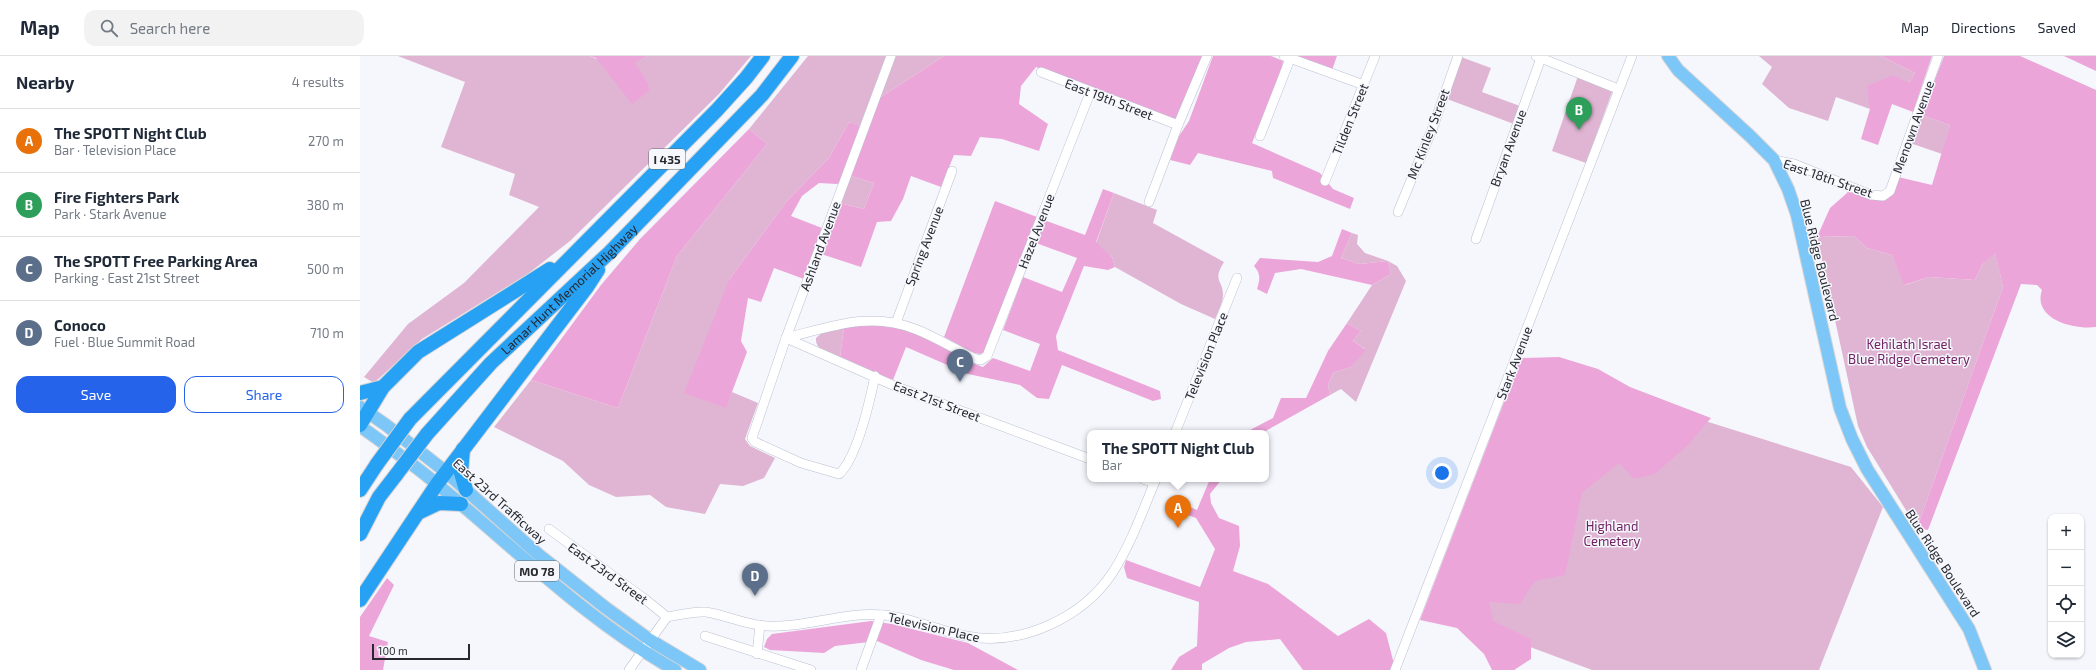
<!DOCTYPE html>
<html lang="en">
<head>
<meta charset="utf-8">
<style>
	:root { --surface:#fff; --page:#f2f2f3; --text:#1f2937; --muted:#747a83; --line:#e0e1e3; --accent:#2563eb }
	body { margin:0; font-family:"Exo 2",sans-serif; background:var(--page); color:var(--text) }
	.controls { position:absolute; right:12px; bottom:12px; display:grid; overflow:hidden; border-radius:8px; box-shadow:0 1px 3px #0004 }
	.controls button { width:36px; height:36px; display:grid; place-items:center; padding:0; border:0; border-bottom:1px solid var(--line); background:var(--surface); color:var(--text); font:20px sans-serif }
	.scale { position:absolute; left:12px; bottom:10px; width:98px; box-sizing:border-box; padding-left:4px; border:2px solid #27292f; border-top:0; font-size:11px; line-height:14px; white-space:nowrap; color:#27292f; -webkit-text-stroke:3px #f5f7fd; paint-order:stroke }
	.you { position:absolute; left:1082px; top:417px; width:14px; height:14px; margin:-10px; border:3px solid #fff; border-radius:50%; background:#1a73e8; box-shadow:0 0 0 6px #1a73e833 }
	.badge { display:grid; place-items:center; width:26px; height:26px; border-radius:50%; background:var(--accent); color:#fff; font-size:13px; font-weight:700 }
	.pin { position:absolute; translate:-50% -33px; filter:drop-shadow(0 1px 2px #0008) }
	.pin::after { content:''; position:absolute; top:21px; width:14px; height:12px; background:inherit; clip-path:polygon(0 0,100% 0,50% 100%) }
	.popup { position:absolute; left:727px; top:374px; width:182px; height:52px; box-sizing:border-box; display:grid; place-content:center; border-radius:8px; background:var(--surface); filter:drop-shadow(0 1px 3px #0005); font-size:13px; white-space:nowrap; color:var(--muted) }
	.popup b { font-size:15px; color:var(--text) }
	.popup::after { content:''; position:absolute; left:50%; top:100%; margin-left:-8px; border:8px solid transparent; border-top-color:var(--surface) }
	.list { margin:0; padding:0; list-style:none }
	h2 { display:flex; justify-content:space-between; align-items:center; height:52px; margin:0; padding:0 16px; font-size:17px }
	h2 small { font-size:13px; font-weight:400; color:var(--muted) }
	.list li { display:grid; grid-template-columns:26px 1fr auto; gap:12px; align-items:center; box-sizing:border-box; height:64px; padding:0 16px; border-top:1px solid var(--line) }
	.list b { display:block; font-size:15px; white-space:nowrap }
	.list p { margin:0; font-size:13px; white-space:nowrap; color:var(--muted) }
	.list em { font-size:13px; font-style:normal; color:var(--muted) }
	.actions { display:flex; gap:8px; padding:12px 16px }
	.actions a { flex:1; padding:9px 0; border:1px solid var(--accent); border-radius:12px; text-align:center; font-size:14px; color:var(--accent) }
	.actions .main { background:var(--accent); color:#fff }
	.icon { flex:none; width:22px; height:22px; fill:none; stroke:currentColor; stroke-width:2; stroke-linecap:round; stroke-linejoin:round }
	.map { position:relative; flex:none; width:1736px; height:614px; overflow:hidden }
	header { display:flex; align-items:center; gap:24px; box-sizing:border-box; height:56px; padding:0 20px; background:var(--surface); border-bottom:1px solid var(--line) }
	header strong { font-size:19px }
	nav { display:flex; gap:22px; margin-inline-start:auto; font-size:14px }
	.search { width:280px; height:36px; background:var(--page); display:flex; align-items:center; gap:10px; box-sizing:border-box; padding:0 14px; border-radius:12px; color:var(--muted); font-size:15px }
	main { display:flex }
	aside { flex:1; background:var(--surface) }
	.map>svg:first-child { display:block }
</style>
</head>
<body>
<header>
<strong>Map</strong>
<div class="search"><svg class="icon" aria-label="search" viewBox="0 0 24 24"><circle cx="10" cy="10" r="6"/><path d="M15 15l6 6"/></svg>Search here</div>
<nav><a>Map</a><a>Directions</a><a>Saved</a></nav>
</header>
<main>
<aside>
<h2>Nearby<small>4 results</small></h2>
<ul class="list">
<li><span class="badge" style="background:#e8710a">A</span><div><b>The SPOTT Night Club</b><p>Bar · Television Place</p></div><em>270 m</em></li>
<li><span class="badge" style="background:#2e9e5b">B</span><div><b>Fire Fighters Park</b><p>Park · Stark Avenue</p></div><em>380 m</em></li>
<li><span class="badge" style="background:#5c6f8a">C</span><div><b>The SPOTT Free Parking Area</b><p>Parking · East 21st Street</p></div><em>500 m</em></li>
<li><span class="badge" style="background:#5c6f8a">D</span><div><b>Conoco</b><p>Fuel · Blue Summit Road</p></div><em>710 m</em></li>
</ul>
<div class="actions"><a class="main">Save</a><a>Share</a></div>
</aside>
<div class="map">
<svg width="1736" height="614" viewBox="0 0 1736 614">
	<rect width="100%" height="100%" fill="#f5f7fd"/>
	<g fill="#e0b5d3">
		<polygon points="38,0 230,0 288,26 274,7 287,0 391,0 359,38 210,185 169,217 62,283 14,327 4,321 48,268 104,227 179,151 149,139 155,118 81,91 105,26"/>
		<polygon points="448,0 526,0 499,72 489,66 469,102 426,146 369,224 365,352 372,336 398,347 385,383 390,390 415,402 404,422 383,430 360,428 345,458 306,451 290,439 256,441 229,429 203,405 134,371 171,324 258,352 317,200 407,88 389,73"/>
		<polygon points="534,0 584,0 518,43"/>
		<polygon points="1399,0 1521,0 1555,17 1549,27 1510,53 1476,41 1468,65 1429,52 1402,28 1412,11"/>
		<polygon points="1101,1 1131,12 1122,36 1160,50 1154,68 1087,43"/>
		<polygon points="1218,20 1250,33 1252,36 1226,107 1192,95"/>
		<polygon points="1561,59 1590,69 1582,98 1550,87"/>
		<polygon points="491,120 514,127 504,153 479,147"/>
		<path d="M754,137L797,154L793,167L864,206C852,226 863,223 863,239C863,246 858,256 855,263L821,248L755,211L752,201L736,187Z"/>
		<polygon points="992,177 998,179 997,188 1005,197 1028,205 1037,210 1046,225 996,346 981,333 970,339 968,329 973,317 991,311 1005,293 993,285 1001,275 987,267 1012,229 1031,218 1028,205 999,208 981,202"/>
		<polygon points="1494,180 1507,192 1532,199 1545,229 1569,221 1615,224 1622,209 1635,196 1643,231 1557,472 1507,391 1498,370 1457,181"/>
		<path d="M484,271L480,301C470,297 455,295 456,282L463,276Z"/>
		<polygon points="1161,307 1491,411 1523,451 1459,614 1232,614 1068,553"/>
	</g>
	<g fill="#eca5d9">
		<polygon points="230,0 287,0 275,7 288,26 289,35 272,48 236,2"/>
		<polygon points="584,0 844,0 820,57 816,62 809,62 676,11 661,30 659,48 688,68 679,95 642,83 620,81 611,100 594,99 581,131 551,120 543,143 531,165 517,166 501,211 461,198 479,147 504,153 514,127 491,120 477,128 459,127 442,140 431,160 462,172 444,223 414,212 401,246 388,242 381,285 387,296 366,352 324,337 369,224 426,146 469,102 489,66 507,74 518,43"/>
		<polygon points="853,0 911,0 923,5 922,12 892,87 960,117 973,133 994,142 990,153 913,122 912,115 838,97 830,109 810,104 819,80 829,65"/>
		<polygon points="934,0 977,0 972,14"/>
		<polygon points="1521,0 1572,0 1553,56 1532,48 1518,89 1501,83 1510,53 1507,30 1533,19 1549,27 1555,17"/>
		<path d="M1584,0H1660L1736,34V271C1714,274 1672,263 1682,234L1677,229L1661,228L1568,474L1557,472L1643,231L1635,197L1622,209L1615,224L1569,221L1544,229L1532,199L1507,192L1494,180L1457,181L1470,152L1487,137L1489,133L1520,145L1524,144L1538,121L1572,129L1590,69L1561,59Z"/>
		<polygon points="1704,0 1736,0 1736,15"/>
		<polygon points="389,73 407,88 317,200 258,352 171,324 241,229 280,183"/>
		<path d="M743,133L754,137L736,186L752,201L755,211L748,214L724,210L696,280L698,294L800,335L801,343L793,345L702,309L689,343L677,342L660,329L608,318L546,291L533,324L480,301L484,271C499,269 515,267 530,270C564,276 591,299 623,311L633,302L670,315L680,288L643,274L663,221L702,236L717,202L676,187L684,164L725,179Z"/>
		<polygon points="635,145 677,161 625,296 620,298 614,297 584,281"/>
		<path d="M982,173L992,177L981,202L999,208L1028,205L1031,218L1012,229L941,213L915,217L907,238L897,233C900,223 901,218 894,210L900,202L958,206L972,200Z"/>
		<polygon points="987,267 1001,275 993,285 1006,294 991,311 973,317 968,329 970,339 902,377 888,377 890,374 913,362 921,342 946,342 968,295"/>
		<polygon points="1199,301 1238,313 1270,331 1351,362 1328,389 1295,418 1274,423 1259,407 1222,437 1205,519 1175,525 1160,548 1129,546 1133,565 1171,583 1171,603 1154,614 1132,614 1124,598 1097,572 1060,564 1161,302"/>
		<polygon points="850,423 862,423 850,438 851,447 859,462 879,470 880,490 873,515 908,528 978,580 1009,563 1026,577 1034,608 1032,614 943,614 920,583 886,586 869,592 842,608 842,614 811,614 819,601 837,590 839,546 767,522 764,511 766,504 840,531 855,493 836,462 814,454 816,445 837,454"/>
		<polygon points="27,522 34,529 9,580 28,586 23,614 0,614 0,561"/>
		<polygon points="511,565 532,568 608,587 658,614 594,614 561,604 517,585 475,590 464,597 410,594 404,591 407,583 412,578"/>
	</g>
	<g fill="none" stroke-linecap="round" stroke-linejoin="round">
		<defs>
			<g id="minor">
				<polyline points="924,0 1004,29"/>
				<polyline points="1176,0 1258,33"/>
				<polyline points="681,16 818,69"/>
				<polyline points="900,80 930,3"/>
				<polyline points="1414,104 1434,108 1511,139 1523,140 1530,135 1578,0"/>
				<polyline points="965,125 1015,0"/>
				<polyline points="789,146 818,69 847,0"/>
				<polyline points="1038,156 1073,71 1098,0"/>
				<polyline points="1116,183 1181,2"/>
				<polyline points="536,267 592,115"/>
				<path d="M426,282C470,271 510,255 555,273C576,281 596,294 616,303L621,304L627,300L730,37"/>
				<polyline points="426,282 537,331 730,403"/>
				<path d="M515,320C510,344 497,402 479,418L441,407L395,386L392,382L426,282L531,0"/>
				<polyline points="815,377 877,222"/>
				<polyline points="783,423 794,427"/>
				<polyline points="189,473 286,544 307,561"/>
				<path d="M307,561C320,559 333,555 346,556C366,559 386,569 407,570C447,572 485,555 524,559C552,562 579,575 606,580C660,591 723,562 753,516C771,488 783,454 796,423"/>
				<polyline points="345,580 451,614"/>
				<polyline points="397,598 400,569"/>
				<polyline points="269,614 307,561"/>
				<polyline points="501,614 521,559"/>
				<polyline points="1035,614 1272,0"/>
			</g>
			<g id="major">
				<polyline points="1308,0 1318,14 1390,80 1414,104 1428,133 1437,159 1480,352 1492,383 1507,413 1609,573 1625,614"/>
				<polyline points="0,351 26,369 86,416 179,499 246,552 290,584 340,614"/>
				<path d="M0,370C26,389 53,408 78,429C155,492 227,565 315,614"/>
			</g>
			<g id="highway">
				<polyline points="0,337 23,331"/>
				<polyline points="50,363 357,54 386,22 403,0"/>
				<polyline points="0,369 23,331 58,296 190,213"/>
				<path id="s1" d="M67,378L131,307L249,197L402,39L432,0"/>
				<polyline points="103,393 101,417 106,434"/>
				<polyline points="0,434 17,408"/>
				<polyline points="60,456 79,447 101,448"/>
				<polyline points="0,478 19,441 36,419"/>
				<polyline points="0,544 77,428 227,231 238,214"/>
			</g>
		</defs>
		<use href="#minor" stroke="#bcc0d0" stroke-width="10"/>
		<use href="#major" stroke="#d4d4d5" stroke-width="14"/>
		<use href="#highway" stroke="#d4d4d5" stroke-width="16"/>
		<use href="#minor" stroke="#fff" stroke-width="9"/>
		<use href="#major" stroke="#7dc7f8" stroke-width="12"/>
		<use href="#highway" stroke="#26a1f3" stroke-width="14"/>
		<defs>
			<g id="highway-bridge">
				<polyline points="17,408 50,363"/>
				<polyline points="36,419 67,378"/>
			</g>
		</defs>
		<use href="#highway-bridge" stroke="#d4d4d5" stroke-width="16" stroke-linecap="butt"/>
		<use href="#highway-bridge" stroke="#26a1f3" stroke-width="14"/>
	</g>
	<g text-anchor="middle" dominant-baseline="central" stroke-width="3" stroke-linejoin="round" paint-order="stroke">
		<g fill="#f5f7fd" stroke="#65676d" stroke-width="1">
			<rect x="289" y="93" width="36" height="20" rx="3"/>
			<rect x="155" y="505" width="44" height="20" rx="3"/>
		</g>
		<g font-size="12" font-weight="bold" fill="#27292f">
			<text x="307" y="103">I 435</text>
			<text x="177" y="515">MO 78</text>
		</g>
		<g font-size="13" fill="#27292f" stroke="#f5f7fd">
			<text transform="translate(749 43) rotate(21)">East 19th Street</text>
			<text transform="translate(990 63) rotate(-68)">Tilden Street</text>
			<text transform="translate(1553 71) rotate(-70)">Menown Avenue</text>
			<text transform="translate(1068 78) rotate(-69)">Mc Kinley Street</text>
			<text transform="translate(1148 92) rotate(-70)">Bryan Avenue</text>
			<text transform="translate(1468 122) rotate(19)">East 18th Street</text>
			<text transform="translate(676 175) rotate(-69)">Hazel Avenue</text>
			<text transform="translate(460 190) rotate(-70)">Ashland Avenue</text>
			<text transform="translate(564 190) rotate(-69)">Spring Avenue</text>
			<text transform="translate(1460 204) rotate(76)">Blue Ridge Boulevard</text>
			<text stroke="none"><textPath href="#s1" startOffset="203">Lamar Hunt Memorial Highway</textPath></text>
			<text transform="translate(846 300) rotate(-68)">Television Place</text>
			<text transform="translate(1154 307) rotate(-69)">Stark Avenue</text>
			<text transform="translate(577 345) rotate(21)">East 21st Street</text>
			<text transform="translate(140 445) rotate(42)">East 23rd Trafficway</text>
			<text transform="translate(1583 507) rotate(57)">Blue Ridge Boulevard</text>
			<text transform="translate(248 517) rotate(36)">East 23rd Street</text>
			<text transform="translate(574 571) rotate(13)">Television Place</text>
		</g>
		<g font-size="13" fill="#712161" stroke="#f5f7fd">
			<text x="1549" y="288">Kehilath Israel<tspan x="1549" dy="15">Blue Ridge Cemetery</tspan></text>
			<text x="1252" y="470">Highland<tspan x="1252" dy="15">Cemetery</tspan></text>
		</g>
	</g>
</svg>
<div class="controls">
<button>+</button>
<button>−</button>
<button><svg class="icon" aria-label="locate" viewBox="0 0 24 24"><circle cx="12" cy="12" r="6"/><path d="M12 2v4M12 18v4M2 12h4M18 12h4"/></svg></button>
<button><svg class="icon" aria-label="layers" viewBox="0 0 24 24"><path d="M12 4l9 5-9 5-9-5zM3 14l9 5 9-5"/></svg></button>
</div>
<div class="scale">100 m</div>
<div class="you"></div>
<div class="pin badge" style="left:818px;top:472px;background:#e8710a">A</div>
<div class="popup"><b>The SPOTT Night Club</b>Bar</div>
<div class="pin badge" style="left:1219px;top:74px;background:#2e9e5b">B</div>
<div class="pin badge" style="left:600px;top:326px;background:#5c6f8a">C</div>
<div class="pin badge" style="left:395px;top:540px;background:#5c6f8a">D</div>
</div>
</main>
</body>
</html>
